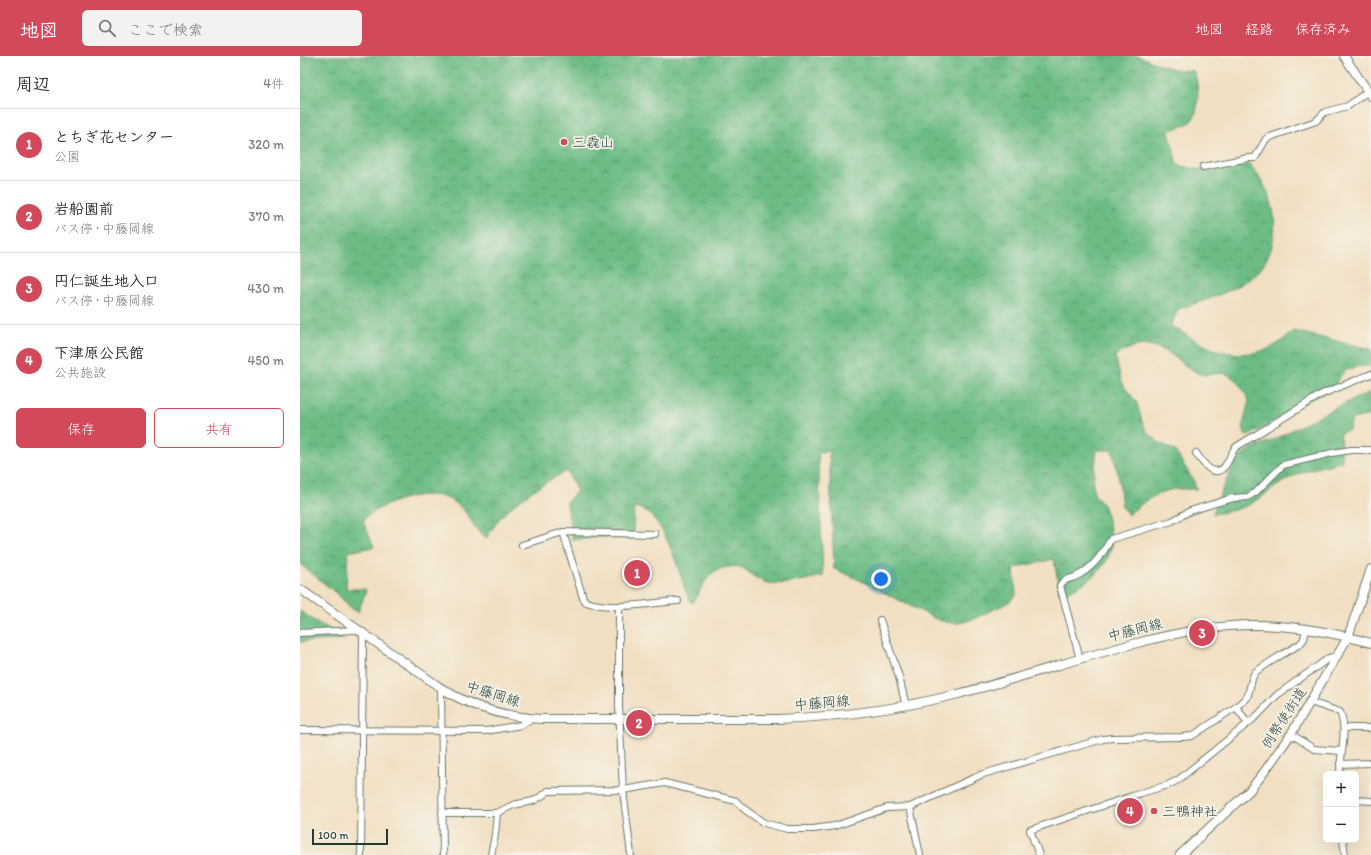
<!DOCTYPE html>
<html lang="ja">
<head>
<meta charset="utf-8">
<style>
	:root { --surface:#fff; --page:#f2f2f3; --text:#2b2b33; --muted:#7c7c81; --line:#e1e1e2; --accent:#d1495b }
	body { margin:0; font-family:Itim,"Klee One",sans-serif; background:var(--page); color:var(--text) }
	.controls { position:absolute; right:12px; bottom:12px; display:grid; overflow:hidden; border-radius:6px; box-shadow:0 4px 16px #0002 }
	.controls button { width:36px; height:36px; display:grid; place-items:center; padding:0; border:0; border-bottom:1px solid var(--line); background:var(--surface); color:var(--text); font:20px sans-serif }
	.scale { position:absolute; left:12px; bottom:10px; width:76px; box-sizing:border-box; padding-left:4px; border:2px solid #1f3d34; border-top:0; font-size:11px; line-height:14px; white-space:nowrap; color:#1f3d34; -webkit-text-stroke:3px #f7f3e8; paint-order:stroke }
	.you { position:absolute; left:581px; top:523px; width:14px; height:14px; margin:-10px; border:3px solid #fff; border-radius:50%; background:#1a73e8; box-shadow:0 0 0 6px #1a73e833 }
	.badge { display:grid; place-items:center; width:26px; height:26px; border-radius:50%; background:var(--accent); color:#fff; font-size:13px; font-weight:700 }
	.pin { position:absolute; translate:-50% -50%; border:2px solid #fff; box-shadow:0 1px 4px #0006 }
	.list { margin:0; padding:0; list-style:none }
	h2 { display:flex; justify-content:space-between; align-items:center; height:52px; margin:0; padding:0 16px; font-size:17px }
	h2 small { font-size:13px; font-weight:400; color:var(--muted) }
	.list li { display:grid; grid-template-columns:26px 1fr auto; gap:12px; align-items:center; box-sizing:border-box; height:72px; padding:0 16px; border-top:1px solid var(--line) }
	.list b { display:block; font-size:15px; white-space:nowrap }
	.list p { margin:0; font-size:13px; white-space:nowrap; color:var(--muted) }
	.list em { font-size:13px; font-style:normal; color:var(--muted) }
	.actions { display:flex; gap:8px; padding:12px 16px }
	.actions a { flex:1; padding:9px 0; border:1px solid var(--accent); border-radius:6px; text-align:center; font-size:14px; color:var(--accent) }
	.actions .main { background:var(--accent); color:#fff }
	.icon { flex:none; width:22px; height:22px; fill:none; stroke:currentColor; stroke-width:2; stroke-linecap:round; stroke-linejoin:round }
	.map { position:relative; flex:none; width:1071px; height:799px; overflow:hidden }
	header { display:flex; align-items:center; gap:24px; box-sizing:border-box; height:56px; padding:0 20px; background:var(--accent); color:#fff }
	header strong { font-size:19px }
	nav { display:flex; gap:22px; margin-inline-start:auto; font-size:14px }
	.search { width:280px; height:36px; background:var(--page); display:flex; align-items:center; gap:10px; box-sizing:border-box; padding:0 14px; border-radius:6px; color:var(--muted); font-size:15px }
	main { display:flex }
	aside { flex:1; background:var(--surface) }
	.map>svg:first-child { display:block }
</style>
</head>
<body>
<header>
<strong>地図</strong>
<div class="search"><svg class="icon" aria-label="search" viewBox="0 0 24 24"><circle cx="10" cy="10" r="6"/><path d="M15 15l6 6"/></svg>ここで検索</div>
<nav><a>地図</a><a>経路</a><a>保存済み</a></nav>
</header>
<main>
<aside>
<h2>周辺<small>4件</small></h2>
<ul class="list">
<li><span class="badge">1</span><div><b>とちぎ花センター</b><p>公園</p></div><em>320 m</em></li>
<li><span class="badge">2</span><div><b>岩船園前</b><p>バス停 · 中藤岡線</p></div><em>370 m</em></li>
<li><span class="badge">3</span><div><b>円仁誕生地入口</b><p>バス停 · 中藤岡線</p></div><em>430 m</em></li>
<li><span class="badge">4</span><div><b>下津原公民館</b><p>公共施設</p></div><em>450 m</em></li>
</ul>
<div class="actions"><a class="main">保存</a><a>共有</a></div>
</aside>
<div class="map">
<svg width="1071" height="799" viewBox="0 0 1071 799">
	<defs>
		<pattern id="forest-crowns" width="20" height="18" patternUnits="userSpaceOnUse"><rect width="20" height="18" fill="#6dbc86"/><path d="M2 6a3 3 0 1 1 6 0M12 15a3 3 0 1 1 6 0" fill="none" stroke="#599a6e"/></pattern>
	</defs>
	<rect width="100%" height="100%" fill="#f7f3e8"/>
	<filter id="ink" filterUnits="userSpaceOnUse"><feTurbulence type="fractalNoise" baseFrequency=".025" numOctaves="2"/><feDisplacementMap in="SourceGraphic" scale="8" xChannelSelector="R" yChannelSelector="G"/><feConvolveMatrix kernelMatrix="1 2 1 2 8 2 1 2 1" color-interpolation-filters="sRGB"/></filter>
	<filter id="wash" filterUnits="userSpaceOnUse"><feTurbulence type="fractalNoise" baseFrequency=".012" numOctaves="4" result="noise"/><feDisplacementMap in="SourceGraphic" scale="16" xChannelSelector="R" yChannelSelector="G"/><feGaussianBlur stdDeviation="0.9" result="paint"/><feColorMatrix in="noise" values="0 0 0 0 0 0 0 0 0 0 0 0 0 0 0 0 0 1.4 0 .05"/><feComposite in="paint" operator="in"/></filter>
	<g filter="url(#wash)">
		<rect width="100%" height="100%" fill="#f1dfc2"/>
		<g fill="url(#forest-crowns)" stroke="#467c5d">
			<path d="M0,0H838C860,9 870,14 894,15C898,26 901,54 892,64C887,70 876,72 869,75L877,109L910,116L950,108C957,118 965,129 969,140C979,164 976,199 956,217C935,235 905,245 878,253L871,270C883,277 894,284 906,290C924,299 949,300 968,293C977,289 986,282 993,275L1071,293V310C1048,311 1043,312 1033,333L998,349L965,371L948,380L945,379L943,369L949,345C945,335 934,318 922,317C913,317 907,321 898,317C877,307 863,284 837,290C830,292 821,295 815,300L821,324L825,332L837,347L842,366L847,376L858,386L875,395L892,422L897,433C890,434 882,432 875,433C858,435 840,448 828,459L822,450L818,418L812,394H797C796,405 791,427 794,437C796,443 802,446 804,451C808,461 814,486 810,496C804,517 780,531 760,539L754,503L714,512L716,539C711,547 699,551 690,555C679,560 666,568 653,567C641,567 629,559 619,554C590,541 564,524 534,513L529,395L518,397L523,520C507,523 484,530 468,527C458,525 452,518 444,513C440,510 435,510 429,511C405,514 406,528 394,545L393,547L391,546C387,541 385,533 383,526C375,504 361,453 334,451L333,483L299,481L272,484L267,446L277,435L267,415C246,425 216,444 200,462C195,468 191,475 186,483C173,473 169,455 154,446C132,431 95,443 75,455C70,458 66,461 63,465L74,491L48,496L46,533H65L66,535L58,556L52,553L36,537L0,508Z"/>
			<path d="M1071,336V359L1052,363L1049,374L1040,377L1042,405C1023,411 1003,414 986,424C975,430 966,439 955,445C943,453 927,456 913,458C916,445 933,406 943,398C953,390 968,387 979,381C1009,365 1039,349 1071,336Z"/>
			<polygon points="0,555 13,564 42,580 45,583 0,586"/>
		</g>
	</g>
	<g filter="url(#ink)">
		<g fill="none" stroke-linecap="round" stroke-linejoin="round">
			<defs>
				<g id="minor">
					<polyline points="903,111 948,102 955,102 966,83 970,81 1016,65 1025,56 1048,50 1068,35"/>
					<path d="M896,397C902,406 914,424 925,410C930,404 931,396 936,391L1022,338L1071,318"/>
					<path d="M263,476L283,542L286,546C315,555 348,547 378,545"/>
					<polyline points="222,489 263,476 355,478"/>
					<polyline points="319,550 319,651 323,734 331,799"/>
					<polyline points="580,564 599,621 606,650"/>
					<polyline points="0,577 54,574 57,572"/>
					<path d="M780,603L760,530C762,524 769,523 775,521C792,513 802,499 811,483L872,465L890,455L916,447L933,442L948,441L957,435L983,409L1032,397L1051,394H1071"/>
					<polyline points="141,632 143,799"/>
					<path d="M1010,646L1040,656C1048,675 1040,698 1040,718"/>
					<polyline points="936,651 948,667"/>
					<polyline points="1044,672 1071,672"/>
					<polyline points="0,674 186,675 221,669 233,662"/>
					<polyline points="991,678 1014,693 1041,695"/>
					<polyline points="1040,708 1071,707"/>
					<polyline points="1056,744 1071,745"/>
					<polyline points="610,751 620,799"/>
					<polyline points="142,757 197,757 213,749 233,745 242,740 248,735 323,734 365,727 436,745 444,753 464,767 487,773 513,773 535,770 587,752 610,751 683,718 803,683 812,682 882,681 892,680 936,651 946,642 948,639 952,623 955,616 978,601 1000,588 1004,583 1006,572"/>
					<polyline points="1043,784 1045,799"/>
					<polyline points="61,799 63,576"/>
					<polyline points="191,799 195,779 197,757"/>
					<polyline points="739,799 730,774 841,737 868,729 878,724 957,660 977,639 1029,602 1037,600"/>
				</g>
				<g id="major">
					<polyline points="1044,0 1071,40"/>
					<path d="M0,533L138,630C168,650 205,661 242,663H477C538,661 599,653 658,638C718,623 777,602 837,587C875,577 914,569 954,569C994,569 1032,576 1071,587"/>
					<polyline points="880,799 949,735 962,719 991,678 1048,581 1071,513"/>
				</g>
			</defs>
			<use href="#minor" stroke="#687666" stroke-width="8"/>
			<use href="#major" stroke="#687666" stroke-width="10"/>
			<use href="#minor" stroke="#fff" stroke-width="6"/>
			<use href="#major" stroke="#fff" stroke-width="8"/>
		</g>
	</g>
	<g fill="#d1495b" stroke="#f7f3e8" stroke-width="1.5">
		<circle cx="264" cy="86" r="4"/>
		<circle cx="854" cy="755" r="4"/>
	</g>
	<g text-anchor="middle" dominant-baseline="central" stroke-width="3.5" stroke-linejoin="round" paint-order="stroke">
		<g font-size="14" fill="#1f3d34" stroke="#f7f3e8" text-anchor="start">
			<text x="272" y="86">三毳山</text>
			<text x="862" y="755">三鴨神社</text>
		</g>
		<g font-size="14" fill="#1f3d34" stroke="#f7f3e8">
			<text transform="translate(835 574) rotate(-14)">中藤岡線</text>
			<text transform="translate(193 638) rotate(18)">中藤岡線</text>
			<text transform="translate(522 647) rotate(-5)">中藤岡線</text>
			<text transform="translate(984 662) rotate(-57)">例幣使街道</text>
		</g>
	</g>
</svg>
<div class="controls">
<button>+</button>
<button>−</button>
</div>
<div class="scale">100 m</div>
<div class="you"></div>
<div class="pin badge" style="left:337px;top:517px">1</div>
<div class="pin badge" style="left:339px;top:667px">2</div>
<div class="pin badge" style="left:902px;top:577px">3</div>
<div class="pin badge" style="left:830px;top:755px">4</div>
</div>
</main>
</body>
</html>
